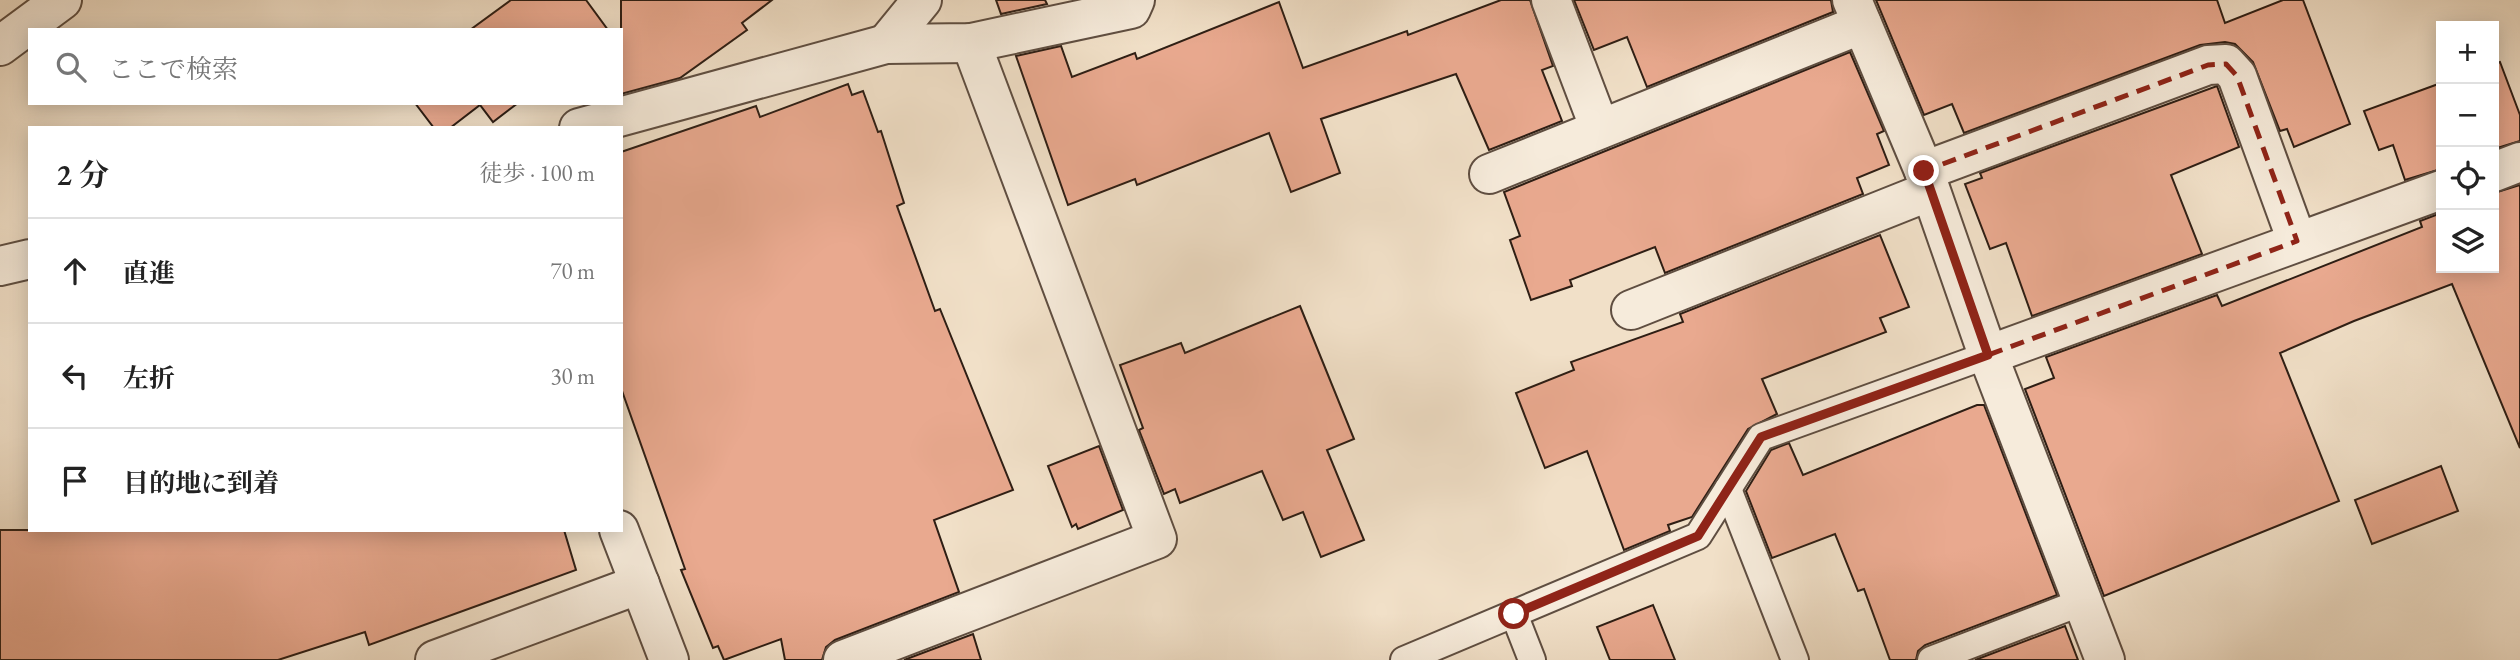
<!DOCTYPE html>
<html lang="ja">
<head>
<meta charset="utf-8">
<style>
	:root { --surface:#fff; --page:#f6f6f6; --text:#222; --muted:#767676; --line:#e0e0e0 }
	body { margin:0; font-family:"EB Garamond","Noto Serif JP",serif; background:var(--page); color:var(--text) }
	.controls { position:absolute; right:21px; top:21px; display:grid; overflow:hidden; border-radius:0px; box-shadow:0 4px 18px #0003 }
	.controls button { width:63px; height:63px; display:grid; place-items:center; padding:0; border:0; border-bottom:2px solid var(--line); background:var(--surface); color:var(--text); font:35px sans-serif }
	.stop { position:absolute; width:21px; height:21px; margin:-16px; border:5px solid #8f2418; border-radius:50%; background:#fff }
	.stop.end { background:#8f2418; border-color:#fff; box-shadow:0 2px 7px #0008 }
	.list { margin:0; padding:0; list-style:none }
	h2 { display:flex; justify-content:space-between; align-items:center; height:91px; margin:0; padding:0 28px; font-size:30px }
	h2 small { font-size:23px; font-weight:400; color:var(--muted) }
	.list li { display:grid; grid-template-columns:46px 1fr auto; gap:21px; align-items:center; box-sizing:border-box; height:105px; padding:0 28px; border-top:2px solid var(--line) }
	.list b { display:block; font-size:26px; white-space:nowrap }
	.list em { font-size:23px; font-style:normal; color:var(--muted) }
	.icon { flex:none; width:38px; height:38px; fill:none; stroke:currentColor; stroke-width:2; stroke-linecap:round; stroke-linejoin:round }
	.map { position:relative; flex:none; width:2520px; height:660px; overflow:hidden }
	.search { position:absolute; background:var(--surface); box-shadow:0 4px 18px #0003; left:28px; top:28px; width:595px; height:77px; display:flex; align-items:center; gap:18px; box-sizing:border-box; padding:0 24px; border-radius:0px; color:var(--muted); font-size:26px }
	.panel { position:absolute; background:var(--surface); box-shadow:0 4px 18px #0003; left:28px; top:126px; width:595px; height:406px; border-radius:0px }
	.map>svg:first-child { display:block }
</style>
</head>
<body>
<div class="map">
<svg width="2520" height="660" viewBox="0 0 2520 660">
	<rect width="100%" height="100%" fill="#f1e0c8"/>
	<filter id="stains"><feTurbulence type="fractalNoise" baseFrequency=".00286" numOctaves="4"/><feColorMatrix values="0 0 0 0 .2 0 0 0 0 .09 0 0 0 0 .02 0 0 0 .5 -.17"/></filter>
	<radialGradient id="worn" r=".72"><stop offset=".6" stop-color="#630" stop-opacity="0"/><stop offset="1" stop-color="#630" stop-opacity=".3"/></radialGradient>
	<g fill="#e9a98f" stroke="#2e1e14" stroke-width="2">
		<polygon points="511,0 586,0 608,30 470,30"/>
		<polygon points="621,0 772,0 742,23 747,30 680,78 621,94"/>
		<polygon points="996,0 1045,0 1047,4 1001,14"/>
		<polygon points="1501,0 1530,0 1553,66 1542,70 1562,121 1489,150 1456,74 1321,119 1340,173 1291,192 1269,133 1137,185 1135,179 1068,205 1016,56 1061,46 1072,77 1135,53 1137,59 1279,2 1303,68 1407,31 1408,35"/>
		<polygon points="1574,0 1831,0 1833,12 1647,87 1627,37 1594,50"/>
		<polygon points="1876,0 2217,0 2225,23 2283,0 2303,0 2350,124 2294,147 2287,129 2280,131 2253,62 2235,44 2225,42 2200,45 1964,133 1952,104 1924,115"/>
		<polygon points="1850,52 1884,131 1877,134 1889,165 1857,178 1863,194 1665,273 1655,247 1570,280 1572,286 1531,300 1510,240 1520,236 1504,192"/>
		<polygon points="2500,62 2520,115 2520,141 2494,149 2494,64"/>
		<polygon points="2441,83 2441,169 2405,180 2393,145 2379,150 2364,111"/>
		<polygon points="848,84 852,95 863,91 878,132 881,131 904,203 897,206 935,311 940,309 1013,490 934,520 959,592 835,640 826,647 822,660 785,660 781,639 724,660 718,646 713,648 681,570 685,569 621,388 621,152 756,106 760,117"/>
		<polygon points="2217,86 2239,147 2171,175 2202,254 2032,316 2006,243 1990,249 1965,184 1982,178 1980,173"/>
		<polygon points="415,103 518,103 493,122 480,105 450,128 434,128"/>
		<polygon points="2520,185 2520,448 2452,284 2354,321 2280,353 2339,501 2104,596 2025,389 2054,378 2046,357 2217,295 2222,306 2422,227 2420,221 2441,213 2441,268 2494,268 2494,193"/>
		<polygon points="1880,235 1909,307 1880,318 1886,332 1762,379 1777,414 1748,429 1692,517 1668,525 1670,531 1624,550 1587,451 1545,468 1516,393 1574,370 1571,362 1683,322 1680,314"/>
		<polygon points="1300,306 1354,439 1327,450 1364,540 1321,557 1303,512 1283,520 1262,471 1180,503 1175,489 1164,494 1139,430 1143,428 1120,365 1181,343 1185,353"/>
		<polygon points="1977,405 1984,405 2057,595 1925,645 1918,651 1916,660 1890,660 1864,589 1858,591 1835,534 1772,558 1746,491 1771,450 1789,443 1803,475"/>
		<polygon points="1099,446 1123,510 1078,529 1076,524 1072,527 1048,466"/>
		<polygon points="2441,466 2458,511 2372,544 2355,500"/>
		<polygon points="0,530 564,530 576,570 369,645 365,632 278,660 0,660"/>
		<polygon points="1653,605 1675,660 1610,660 1597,627"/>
		<polygon points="2065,626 2078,660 1975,660"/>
		<polygon points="973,634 981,660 904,660"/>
	</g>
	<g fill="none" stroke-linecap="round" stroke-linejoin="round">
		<defs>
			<g id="service">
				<polyline points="1728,489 1795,660"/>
				<polyline points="1514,614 1532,660"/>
				<polyline points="1404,660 1698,536 1761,437 1988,355"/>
				<polyline points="1931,660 2082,602"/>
			</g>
			<g id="minor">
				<polyline points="1551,0 1600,129"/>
				<polyline points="1852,0 1924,171 1988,355 2105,660"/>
				<polyline points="886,44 922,0"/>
				<polyline points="0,46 62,0"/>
				<polyline points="579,128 886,44 971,43 1131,9 1135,0"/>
				<polyline points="1924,171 2208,65 2226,64 2237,76 2297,241"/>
				<polyline points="2494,172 2520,162"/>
				<polyline points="1489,174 1862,24"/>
				<polyline points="0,266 30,259"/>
				<polyline points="1631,310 1930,191"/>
				<polyline points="1988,355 2441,190"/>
				<polyline points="619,530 669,660"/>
				<polyline points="435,660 640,584"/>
				<polyline points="843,660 1157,539 971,43"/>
			</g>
		</defs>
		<use href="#service" stroke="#5f4e41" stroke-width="30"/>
		<use href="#minor" stroke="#5f4e41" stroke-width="42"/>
		<use href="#service" stroke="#f6ebdb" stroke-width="26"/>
		<use href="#minor" stroke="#f6ebdb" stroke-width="38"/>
	</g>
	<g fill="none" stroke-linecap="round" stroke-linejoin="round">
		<polyline stroke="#8f2418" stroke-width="9" points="1514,614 1698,536 1761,437 1988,355 1924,171"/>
	</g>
	<path fill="none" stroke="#8f2418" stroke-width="5" stroke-dasharray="14 9" stroke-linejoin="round" d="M2226,64L2237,76L2297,241L1988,355L1924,171L2208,65Z"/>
	<rect width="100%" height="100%" filter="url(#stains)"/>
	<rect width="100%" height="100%" fill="url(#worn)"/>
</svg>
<div class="controls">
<button>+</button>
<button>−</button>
<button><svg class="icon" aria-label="locate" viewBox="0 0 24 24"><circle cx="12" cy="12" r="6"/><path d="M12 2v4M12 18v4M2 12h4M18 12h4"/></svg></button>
<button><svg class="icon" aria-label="layers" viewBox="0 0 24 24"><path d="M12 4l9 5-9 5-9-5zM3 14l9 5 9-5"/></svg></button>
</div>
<div class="stop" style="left:1514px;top:614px"></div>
<div class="stop end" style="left:1924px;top:171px"></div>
<div class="search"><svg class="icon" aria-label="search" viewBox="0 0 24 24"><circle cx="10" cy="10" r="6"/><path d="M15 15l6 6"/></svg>ここで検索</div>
<section class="panel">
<h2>2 分<small>徒歩 · 100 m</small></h2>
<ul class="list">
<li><svg class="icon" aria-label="ahead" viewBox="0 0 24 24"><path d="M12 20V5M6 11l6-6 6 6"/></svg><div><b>直進</b></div><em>70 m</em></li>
<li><svg class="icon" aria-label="left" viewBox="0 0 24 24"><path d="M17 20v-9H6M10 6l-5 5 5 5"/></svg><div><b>左折</b></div><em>30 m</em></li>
<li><svg class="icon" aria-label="arrive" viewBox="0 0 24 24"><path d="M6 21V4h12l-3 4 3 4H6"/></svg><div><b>目的地に到着</b></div></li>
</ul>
</section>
</div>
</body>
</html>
